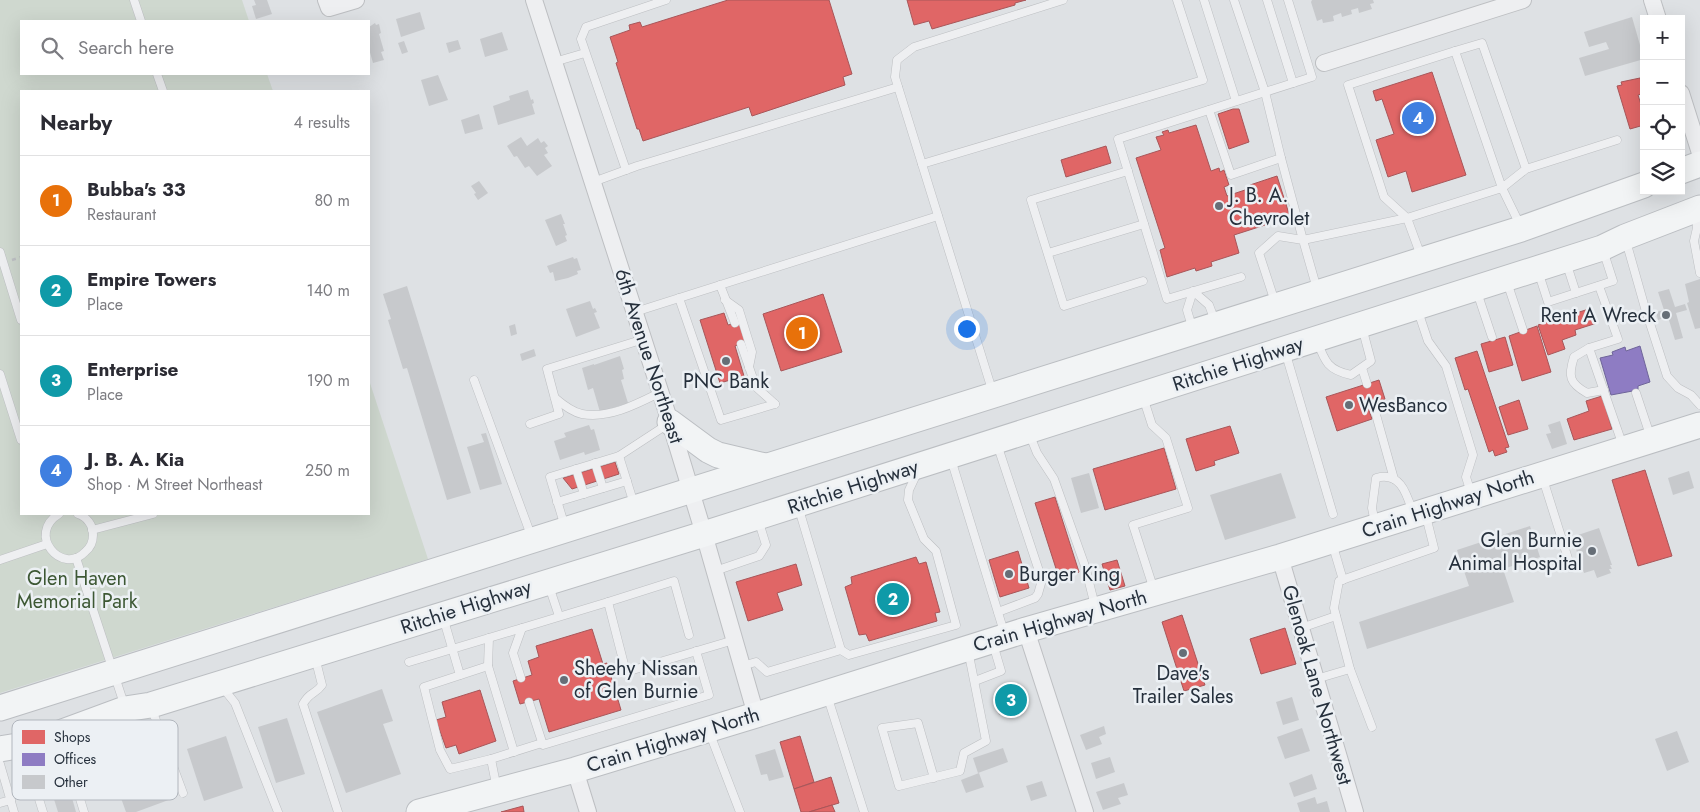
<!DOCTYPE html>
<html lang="en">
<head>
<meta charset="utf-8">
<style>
	:root { --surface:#fff; --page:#f2f2f3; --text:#2b2b33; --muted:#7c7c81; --line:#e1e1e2; --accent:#666e77 }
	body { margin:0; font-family:Jost,sans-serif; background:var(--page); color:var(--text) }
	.controls { position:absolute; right:15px; top:15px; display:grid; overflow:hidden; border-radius:0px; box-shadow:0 5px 20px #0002 }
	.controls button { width:45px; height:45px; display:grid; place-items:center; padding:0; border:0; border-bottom:1px solid var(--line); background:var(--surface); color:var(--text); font:25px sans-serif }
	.you { position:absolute; left:966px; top:328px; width:18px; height:18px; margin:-12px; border:4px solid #fff; border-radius:50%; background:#1a73e8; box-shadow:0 0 0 8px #1a73e833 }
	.badge { display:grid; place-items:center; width:32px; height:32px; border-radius:50%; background:var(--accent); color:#fff; font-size:16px; font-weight:700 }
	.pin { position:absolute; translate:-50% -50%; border:2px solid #fff; box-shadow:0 1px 5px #0006 }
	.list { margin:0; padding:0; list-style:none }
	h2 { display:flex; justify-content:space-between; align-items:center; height:65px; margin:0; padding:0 20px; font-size:21px }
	h2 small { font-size:16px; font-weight:400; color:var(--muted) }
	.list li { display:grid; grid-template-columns:32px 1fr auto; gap:15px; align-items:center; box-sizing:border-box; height:90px; padding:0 20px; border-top:1px solid var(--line) }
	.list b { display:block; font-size:19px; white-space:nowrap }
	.list p { margin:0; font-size:16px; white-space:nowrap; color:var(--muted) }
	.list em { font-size:16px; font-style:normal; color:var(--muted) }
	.icon { flex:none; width:28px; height:28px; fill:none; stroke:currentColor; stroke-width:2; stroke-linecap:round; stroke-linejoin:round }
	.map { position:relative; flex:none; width:1700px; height:812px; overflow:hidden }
	.search { position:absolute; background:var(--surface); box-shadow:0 5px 20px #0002; left:20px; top:20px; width:350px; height:55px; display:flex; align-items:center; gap:12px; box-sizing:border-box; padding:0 18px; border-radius:0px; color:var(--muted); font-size:19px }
	.panel { position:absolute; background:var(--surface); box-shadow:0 5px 20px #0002; left:20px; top:90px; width:350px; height:425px; border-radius:0px }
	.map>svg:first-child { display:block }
</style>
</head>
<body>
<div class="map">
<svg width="1700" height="812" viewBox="0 0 1700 812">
	<rect width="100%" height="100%" fill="#dee1e4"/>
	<polygon fill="#cfd8cf" points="0,0 242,0 249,21 21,21 21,74 267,74 273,91 21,91 21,514 369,514 369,380 428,559 0,693"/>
	<g fill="#e06666" stroke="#a85659">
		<polygon points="728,0 829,0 852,74 843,77 845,85 752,116 749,107 643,141 639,129 637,129 616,63 618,62 610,37 630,30 629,25 640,22 642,27"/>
		<polygon points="907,0 1026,0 1015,3 1015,5 932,29 929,21 914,25"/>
		<polygon points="1432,72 1466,175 1412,192 1406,171 1388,177 1376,140 1394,134 1382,99 1376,101 1373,91"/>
		<polygon points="1640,78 1644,93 1638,95 1644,114 1644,125 1630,129 1617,86 1622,85 1621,82"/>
		<polygon points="1233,109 1239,109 1249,142 1229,149 1218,114"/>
		<polygon points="1196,125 1211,171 1219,168 1220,172 1224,170 1229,185 1224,187 1227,196 1251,188 1250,185 1277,176 1290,217 1234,235 1239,253 1211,262 1212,266 1196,271 1195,268 1167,277 1160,250 1165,248 1136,158 1161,150 1156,137 1164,135 1162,132 1168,130 1169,133"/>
		<polygon points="1106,146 1111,163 1066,177 1061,160"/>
		<polygon points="823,294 842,352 781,371 763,314"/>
		<polygon points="1592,308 1597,323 1575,330 1576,335 1562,340 1565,349 1548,355 1538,325"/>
		<polygon points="724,313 728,325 740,322 747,342 735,346 744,376 720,383 700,320"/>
		<polygon points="1537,326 1551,372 1522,381 1509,336"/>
		<polygon points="1505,337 1513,365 1489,372 1481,344"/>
		<polygon points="1477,351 1509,447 1505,448 1507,452 1495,456 1493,450 1489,452 1468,389 1465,390 1455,358"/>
		<polygon points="1379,380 1385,399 1367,405 1372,419 1337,431 1326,397"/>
		<polygon points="1602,396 1612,429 1574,440 1567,419 1589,411 1586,401"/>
		<polygon points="1519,400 1528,429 1508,435 1499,407"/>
		<polygon points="1230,426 1239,453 1214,461 1215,465 1196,471 1186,439"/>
		<polygon points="1164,448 1176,489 1105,510 1093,469"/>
		<polygon points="615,462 619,474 572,489 563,478"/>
		<polygon points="1645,470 1672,556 1638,566 1612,480"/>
		<polygon points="1055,497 1079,572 1059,578 1035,503"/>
		<polygon points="1018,551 1029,588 1000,597 989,560"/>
		<polygon points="916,557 919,564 926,562 940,612 935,613 937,621 869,641 866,634 859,635 845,587 852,584 851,577"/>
		<polygon points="1117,560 1125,586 1110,590 1102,564"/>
		<polygon points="796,564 802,585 777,593 783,610 748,621 736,582"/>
		<polygon points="1182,615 1205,685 1184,691 1162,622"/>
		<polygon points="1285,628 1296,664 1261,674 1250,639"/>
		<polygon points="592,629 603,664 607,663 621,710 549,732 539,699 520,704 513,681 532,675 528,661 539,657 536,646"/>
		<polygon points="480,690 496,741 459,754 456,745 446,748 436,720 446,717 442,702"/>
		<polygon points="800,736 814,782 794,789 780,742"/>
		<polygon points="831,777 839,803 809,812 801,812 794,789"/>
		<polygon points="832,805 835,812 809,812"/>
		<polygon points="523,806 524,812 501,812"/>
	</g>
	<polygon fill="#8e7cc3" stroke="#6f659a" points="1640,346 1650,382 1638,386 1638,390 1611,395 1600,358 1613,355 1612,352 1625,347 1626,351"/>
	<g fill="#c7c9cc">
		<polygon points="254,0 267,0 272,14 256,19 252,6 256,5"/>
		<polygon points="1312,0 1373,0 1374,3 1370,4 1372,9 1359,13 1358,8 1351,10 1352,14 1342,17 1341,13 1333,16 1334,21 1323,23 1322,19 1317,21 1311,2"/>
		<polygon points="420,12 425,29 401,37 396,19"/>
		<polygon points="1632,17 1644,59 1585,76 1579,58 1609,49 1606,42 1589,47 1584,32"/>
		<polygon points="375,23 376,25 379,24 381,33 379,34 384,51 381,52 384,60 373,63 369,49 369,27"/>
		<polygon points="502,32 508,50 485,57 480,39"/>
		<polygon points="458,40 461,49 449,53 446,43"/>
		<polygon points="404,41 408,52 402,54 398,43"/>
		<polygon points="438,75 448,100 429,106 421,80"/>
		<polygon points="528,90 531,100 533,99 534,103 532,104 535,114 498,125 493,106 510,100 509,96"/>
		<polygon points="479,114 483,129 465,134 461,120"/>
		<polygon points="521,137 527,146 538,138 541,143 544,141 548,146 545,148 548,153 544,155 552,166 537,176 529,166 525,168 517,156 514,157 507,146"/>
		<polygon points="479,181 488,193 478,200 474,194 476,193 471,186"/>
		<polygon points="561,214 565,224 563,224 567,235 565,236 567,241 556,246 545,220"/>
		<polygon points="573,257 574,259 577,258 581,270 577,271 578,274 568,278 555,281 553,272 550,273 547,266"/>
		<polygon points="1700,279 1700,328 1695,329 1687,303 1689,302 1685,284"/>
		<polygon points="407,286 471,493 447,500 407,368 403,369 388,320 391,319 383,294"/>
		<polygon points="1669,289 1675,307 1685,304 1687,310 1676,313 1683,338 1675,340 1668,317 1658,320 1656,312 1664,310 1658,292"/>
		<polygon points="590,301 593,309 595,308 597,312 594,313 600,328 576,337 566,309"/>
		<polygon points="515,324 517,334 511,336 509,326"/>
		<polygon points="534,349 536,356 522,361 520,354"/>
		<polygon points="620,356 624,369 622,370 624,379 621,380 628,403 600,412 593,388 588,390 582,368 594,364 594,365"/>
		<polygon points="1560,421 1567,444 1552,449 1546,434 1551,433 1548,425"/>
		<polygon points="589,425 591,430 594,429 600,450 585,455 584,452 560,460 554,441 566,437 564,433"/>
		<polygon points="486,433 502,484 480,490 467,447 484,442 481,434"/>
		<polygon points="1689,471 1694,488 1673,495 1668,478"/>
		<polygon points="1089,473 1099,508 1081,513 1071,478"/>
		<polygon points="1281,473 1296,518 1225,540 1210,495"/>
		<polygon points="1530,526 1540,557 1503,569 1514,602 1367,649 1359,622 1469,586 1457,550"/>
		<polygon points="1599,528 1612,565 1610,565 1612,569 1609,569 1611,573 1597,578 1594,570 1584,573 1572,537"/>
		<polygon points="1024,687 1029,703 1017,706 1018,710 999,715 993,697"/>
		<polygon points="382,689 393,721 383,724 401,774 346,793 317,712"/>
		<polygon points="1292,697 1299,720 1283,725 1276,702"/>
		<polygon points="287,718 305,774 276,783 258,727"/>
		<polygon points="1104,726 1106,734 1099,737 1102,744 1086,750 1080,735"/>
		<polygon points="1302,728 1310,751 1285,759 1277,737"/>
		<polygon points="1677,731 1689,762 1667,771 1655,739"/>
		<polygon points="226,736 243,788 204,801 187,749"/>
		<polygon points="1003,748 1008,762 978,773 973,758"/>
		<polygon points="775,749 784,777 769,781 767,774 761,775 755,755"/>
		<polygon points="1110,757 1115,772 1096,779 1091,763"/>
		<polygon points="151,766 157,783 167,780 174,798 136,812 126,812 112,773 130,767 133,772"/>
		<polygon points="979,773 984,787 966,793 961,780"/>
		<polygon points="1312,774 1317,789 1294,797 1289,783"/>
		<polygon points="1042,781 1047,796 1031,801 1026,786"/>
		<polygon points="1124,783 1128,795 1118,798 1121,804 1103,810 1096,792"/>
		<polygon points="70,791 76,812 58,812 53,796"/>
		<polygon points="1315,797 1317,804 1327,801 1330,812 1300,812 1297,803"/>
	</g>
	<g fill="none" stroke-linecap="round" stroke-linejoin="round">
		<defs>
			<g id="lane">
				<polyline points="134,0 141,21"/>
				<polyline points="1204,0 1236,101"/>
				<polyline points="1234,0 1265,92 1281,158 1303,240 1407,218"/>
				<polyline points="1267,0 1293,83"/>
				<polyline points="554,62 585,53"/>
				<polyline points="157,74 163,91"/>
				<polyline points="1209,110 1231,175 1281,158"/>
				<polyline points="922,164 1203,80 1177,0"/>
				<polyline points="1526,169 1482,43 1455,51 1502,188 1526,169 1617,140"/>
				<polyline points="626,170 581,39 586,27 666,0"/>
				<polyline points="1128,171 1031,200 1064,306 1143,281"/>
				<polyline points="593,182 637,166 898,87"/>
				<polyline points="1696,213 1697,228 1694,241 1700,273"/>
				<polyline points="1407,218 1384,197 1348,85 1455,51"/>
				<polyline points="1626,241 1645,308 1667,376 1678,388 1691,395 1700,405"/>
				<polyline points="0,252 21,320"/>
				<polyline points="1048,253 1144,224"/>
				<polyline points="1421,256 1407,218 1502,188 1520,225"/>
				<polyline points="1566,262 1576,293"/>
				<polyline points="1538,271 1548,302 1613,281 1603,250"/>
				<polyline points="1241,277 1167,299 1118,139 1312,77 1288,0"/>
				<polyline points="1507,282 1523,330"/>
				<polyline points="720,285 735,323"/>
				<path d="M1599,286L1618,339L1589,348L1574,357C1568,376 1569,383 1587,393L1604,390"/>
				<polyline points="1477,292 1492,337"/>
				<polyline points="679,298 721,420 775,404"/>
				<polyline points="725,300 739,310 752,352 749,367"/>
				<polyline points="1275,302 1259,253 1278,236 1303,240 1317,289"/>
				<polyline points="1418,311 1428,341 1446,366 1473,455 1466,477 1471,493"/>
				<polyline points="635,312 938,216"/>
				<polyline points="1193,330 1187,310 1193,291 1209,305 1215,321"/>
				<path d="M1317,341C1325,362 1328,370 1351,375L1371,361L1362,327"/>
				<polyline points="741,344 756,387 775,404"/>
				<polyline points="1589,348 1623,446"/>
				<polyline points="1285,351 1333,514"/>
				<polyline points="1362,368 1367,384"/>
				<polyline points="0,374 21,440"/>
				<polyline points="474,380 532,538"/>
				<polyline points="993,393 895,77 897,60 914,47 1063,0"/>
				<polyline points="1636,393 1651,438"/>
				<polyline points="1143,397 1152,425 1166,438 1188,508 1133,525 1154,590"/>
				<path d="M555,398C562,404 572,412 582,414C609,419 637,404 661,392"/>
				<polyline points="1373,404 1394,479"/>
				<polyline points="530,424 559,414 547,369 644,339"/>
				<polyline points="1029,433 1037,453 1054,479 1085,566 1095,606"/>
				<polyline points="997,444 1042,580 1038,594 1035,598 998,612"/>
				<polyline points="619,456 634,504"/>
				<polyline points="951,459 1004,632"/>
				<polyline points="595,463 603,488"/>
				<polyline points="576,469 584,494"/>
				<polyline points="1543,479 1571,568"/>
				<polyline points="557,502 627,481"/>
				<path d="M59,514C26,534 62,576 85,552C90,548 93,542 93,535C93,525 87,517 78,514"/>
				<path d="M1375,523L1372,508L1376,478C1401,471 1407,495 1413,513"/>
				<polyline points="565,527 550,477 619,456 668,424"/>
				<polyline points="92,530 153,514"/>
				<polyline points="1332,543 1343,580"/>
				<polyline points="76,558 125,707"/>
				<polyline points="0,560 47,544"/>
				<polyline points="715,571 759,556 766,545 758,519"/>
				<polyline points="549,586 559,616"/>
				<polyline points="443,617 460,675"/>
				<polyline points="1301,628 1336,616"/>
				<polyline points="689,635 674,581 608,602 626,672 734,640"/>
				<polyline points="489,638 488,666 514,752"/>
				<polyline points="841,650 849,655 956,625 936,551 924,539 908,500 909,490 917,473"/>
				<path d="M315,657L322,685C315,695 310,691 303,704L338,812"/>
				<polyline points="409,662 522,628"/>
				<polyline points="488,666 424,687 440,750 450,769 491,759"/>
				<polyline points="742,666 756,662 767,672 841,650 798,506"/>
				<polyline points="1350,669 1372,727"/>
				<polyline points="521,678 513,653 522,628 608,602"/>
				<polyline points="1316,679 1350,669 1334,608 1339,581 1434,548 1426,516"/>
				<polyline points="975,681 1001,671 993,644"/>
				<polyline points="223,688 235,703 278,812"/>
				<polyline points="827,695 864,812"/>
				<polyline points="529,702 543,745 709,695 696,651"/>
				<polyline points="151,707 183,793"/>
				<polyline points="710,734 740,812"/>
				<polyline points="56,737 65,769 77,789 84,812"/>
				<polyline points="31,748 39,777 39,799 43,812"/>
				<polyline points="112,755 162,737"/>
				<polyline points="0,764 14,812"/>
				<polyline points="934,778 918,723 882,728 899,786 960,771 964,753 986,741 968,650"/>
				<polyline points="497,789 491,759 542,743"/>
				<polyline points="0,803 11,800"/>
			</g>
			<g id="street">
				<polyline points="326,0 329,8 356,0"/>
				<polyline points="534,0 670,422 704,534 756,715"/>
				<polyline points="1652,0 1658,19"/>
				<polyline points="1324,63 1523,0"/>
				<polyline points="1681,93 1700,153"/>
				<polyline points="1280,557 1355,812"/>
				<polyline points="1026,630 1085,812"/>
				<polyline points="575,770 588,812"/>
			</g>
			<g id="primary">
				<polyline points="1681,171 1700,164"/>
				<polyline points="670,422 708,450 718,455 765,466"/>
				<polyline points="0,708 1422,260 1521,229 1644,185"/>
				<polyline points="0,749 30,744 125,709 151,705 704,534 1602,248 1625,237 1700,208"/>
				<polyline points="419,812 575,770 756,715 1026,630 1280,557 1700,425"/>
			</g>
		</defs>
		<use href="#lane" stroke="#bdbfc2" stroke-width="9"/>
		<use href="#street" stroke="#bdbfc2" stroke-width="18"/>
		<use href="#primary" stroke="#bbbec2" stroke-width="27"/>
		<polyline stroke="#bec0c4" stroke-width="2.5" stroke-dasharray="4 4" stroke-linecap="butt" points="12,260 21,257"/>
		<use href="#lane" stroke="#eeeff1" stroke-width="8"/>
		<use href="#street" stroke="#eeeff1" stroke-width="16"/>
		<use href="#primary" stroke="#f2f4f5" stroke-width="25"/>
	</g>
	<g fill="#666e77" stroke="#ecf0f4" stroke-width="2">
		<circle cx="1219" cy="206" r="5"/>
		<circle cx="1666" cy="315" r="5"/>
		<circle cx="726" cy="361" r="5"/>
		<circle cx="1349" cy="405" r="5"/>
		<circle cx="1592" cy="551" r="5"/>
		<circle cx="1009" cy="574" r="5"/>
		<circle cx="1183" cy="653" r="5"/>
		<circle cx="564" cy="680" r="5"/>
	</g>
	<g text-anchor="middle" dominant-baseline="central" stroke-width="5" stroke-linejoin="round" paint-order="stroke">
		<g font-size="20" fill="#26303c" stroke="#ecf0f4" text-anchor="start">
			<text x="1229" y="195">J. B. A.<tspan x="1229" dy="23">Chevrolet</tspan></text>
			<text x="1656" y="315" text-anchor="end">Rent A Wreck</text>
			<text x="726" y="381" text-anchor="middle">PNC Bank</text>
			<text x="1359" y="405">WesBanco</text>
			<text x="1582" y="540" text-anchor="end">Glen Burnie<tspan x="1582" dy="23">Animal Hospital</tspan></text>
			<text x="1019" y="574">Burger King</text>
			<text x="574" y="668">Sheehy Nissan<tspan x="574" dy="23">of Glen Burnie</tspan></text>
			<text x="1183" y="673" text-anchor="middle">Dave's<tspan x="1183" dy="23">Trailer Sales</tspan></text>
		</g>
		<g font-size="20" fill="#26303c" stroke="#ecf0f4">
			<text transform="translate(649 356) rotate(72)">6th Avenue Northeast</text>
			<text transform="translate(1238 364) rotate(-18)">Ritchie Highway</text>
			<text transform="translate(853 487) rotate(-18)">Ritchie Highway</text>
			<text transform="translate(1448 504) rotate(-18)">Crain Highway North</text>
			<text transform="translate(466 607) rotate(-18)">Ritchie Highway</text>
			<text transform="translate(1060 621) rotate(-16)">Crain Highway North</text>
			<text transform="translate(1317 685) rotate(74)">Glenoak Lane Northwest</text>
			<text transform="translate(673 740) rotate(-17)">Crain Highway North</text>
		</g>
		<g font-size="20" fill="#3d5834" stroke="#ecf0f4">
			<text x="77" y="578">Glen Haven<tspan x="77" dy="23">Memorial Park</tspan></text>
		</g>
	</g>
	<rect x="12" y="720" width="166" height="80" rx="8" fill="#ecf0f4" stroke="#b1b6bd" stroke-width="1"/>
	<rect x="22" y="730" width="23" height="14" fill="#e06666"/>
	<rect x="22" y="753" width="23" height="13" fill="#8e7cc3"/>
	<rect x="22" y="775" width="23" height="14" fill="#c7c9cc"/>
	<g font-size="14" fill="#26303c">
		<text x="54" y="742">Shops</text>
		<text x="54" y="764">Offices</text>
		<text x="54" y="787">Other</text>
	</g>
</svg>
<div class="controls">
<button>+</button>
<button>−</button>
<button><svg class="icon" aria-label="locate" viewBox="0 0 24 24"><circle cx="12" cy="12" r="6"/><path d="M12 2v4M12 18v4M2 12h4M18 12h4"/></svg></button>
<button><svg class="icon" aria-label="layers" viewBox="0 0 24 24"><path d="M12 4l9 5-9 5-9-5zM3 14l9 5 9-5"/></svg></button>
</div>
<div class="you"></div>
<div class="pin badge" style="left:802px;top:333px;background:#e8710a">1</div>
<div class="pin badge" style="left:893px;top:599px;background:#0f9aa8">2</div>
<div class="pin badge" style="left:1011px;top:700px;background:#0f9aa8">3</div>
<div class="pin badge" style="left:1418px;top:118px;background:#3f7fe0">4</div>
<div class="search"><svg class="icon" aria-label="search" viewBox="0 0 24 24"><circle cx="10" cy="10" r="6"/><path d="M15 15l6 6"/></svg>Search here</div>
<section class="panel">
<h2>Nearby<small>4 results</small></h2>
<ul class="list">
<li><span class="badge" style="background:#e8710a">1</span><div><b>Bubba's 33</b><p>Restaurant</p></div><em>80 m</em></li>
<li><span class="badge" style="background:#0f9aa8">2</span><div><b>Empire Towers</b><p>Place</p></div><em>140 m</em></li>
<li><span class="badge" style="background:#0f9aa8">3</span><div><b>Enterprise</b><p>Place</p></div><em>190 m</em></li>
<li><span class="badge" style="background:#3f7fe0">4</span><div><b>J. B. A. Kia</b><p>Shop · M Street Northeast</p></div><em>250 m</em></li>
</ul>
</section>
</div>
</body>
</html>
